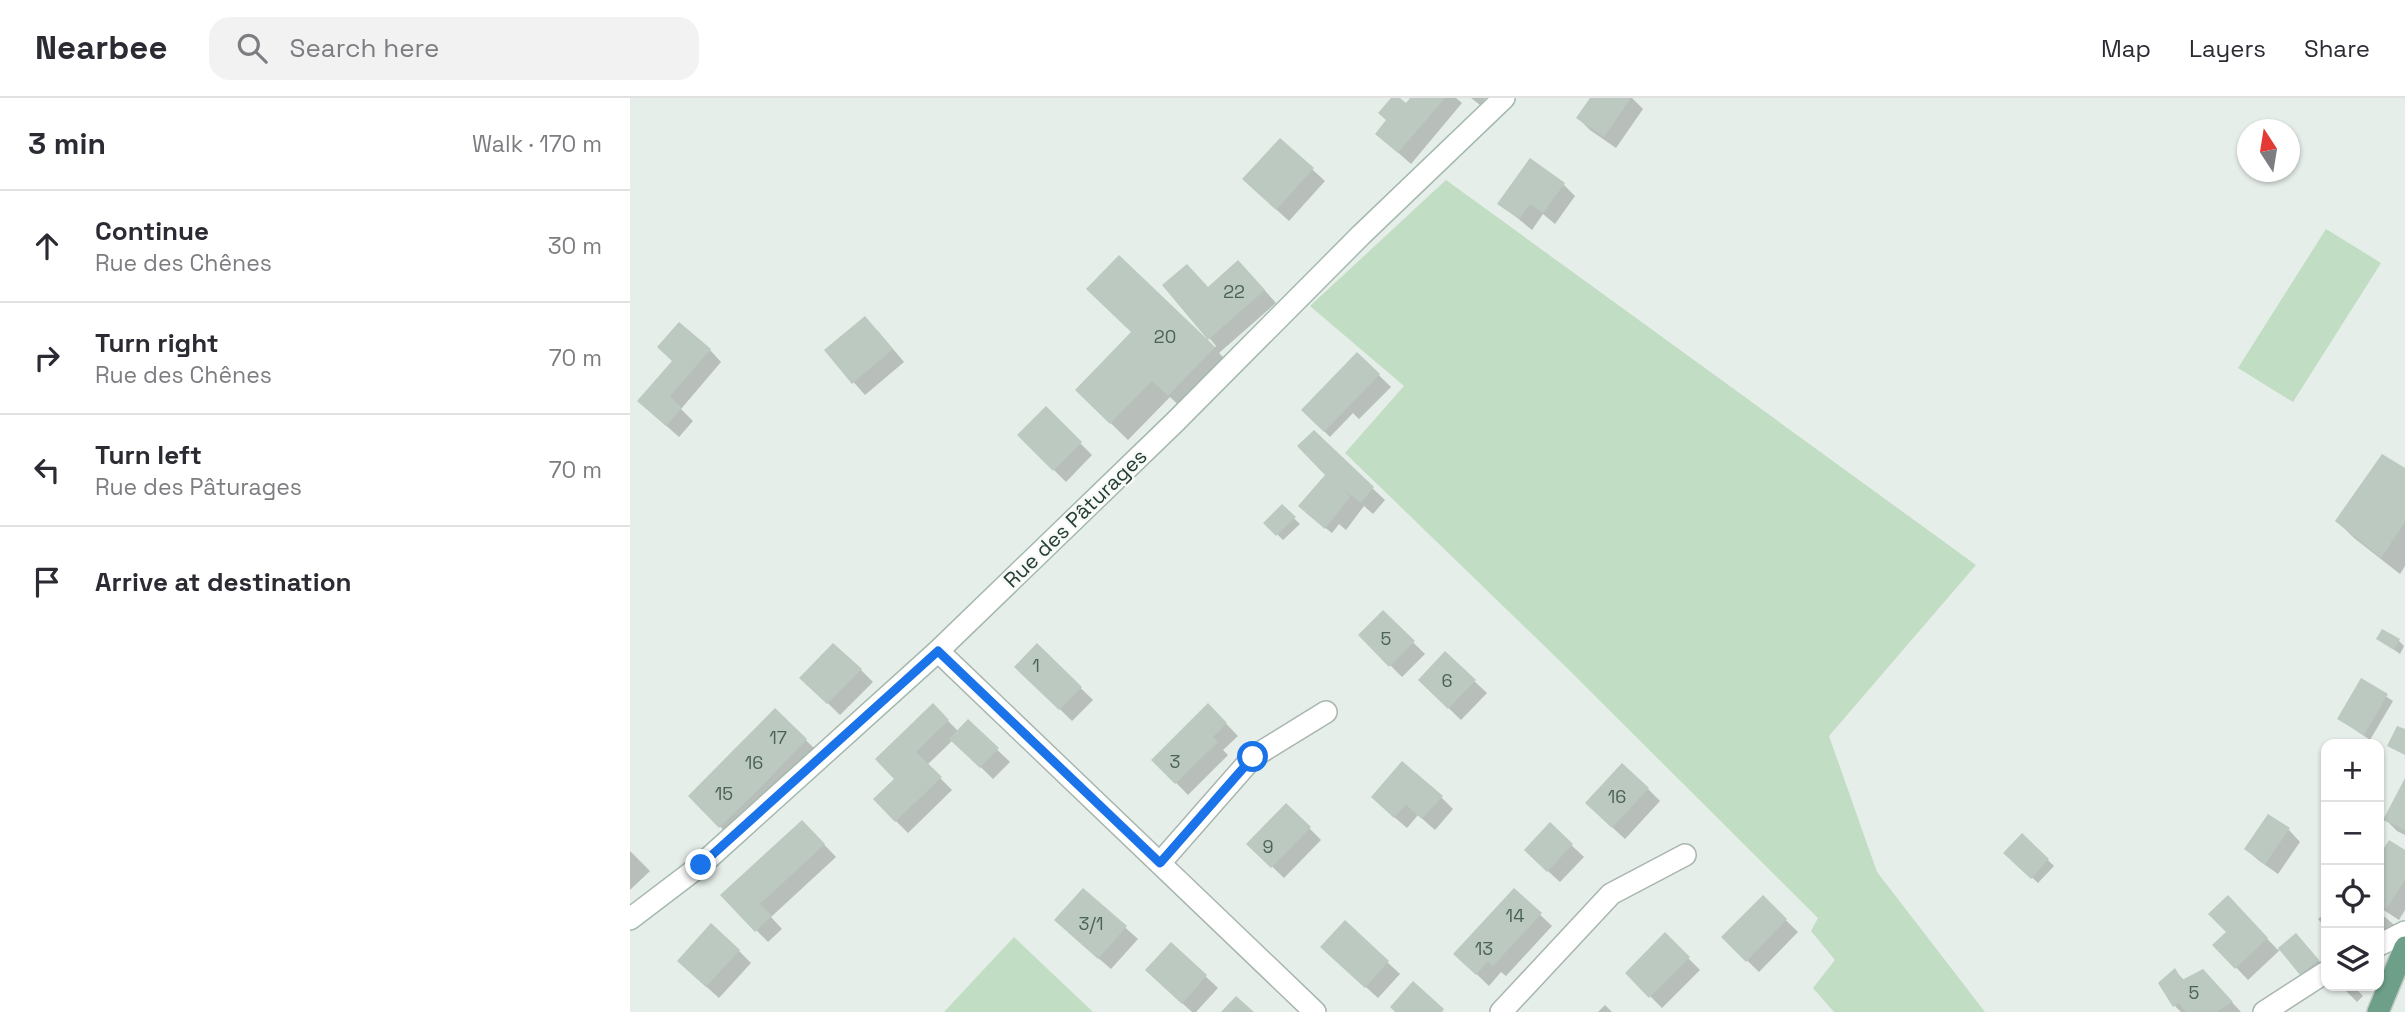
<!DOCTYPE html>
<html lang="en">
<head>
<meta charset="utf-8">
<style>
	:root { --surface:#fff; --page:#f2f2f3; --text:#2b2b33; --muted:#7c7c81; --line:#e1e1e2 }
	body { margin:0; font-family:"Space Grotesk",sans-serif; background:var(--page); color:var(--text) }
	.controls { position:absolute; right:21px; bottom:21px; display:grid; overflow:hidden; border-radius:14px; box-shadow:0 2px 5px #0004 }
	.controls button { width:63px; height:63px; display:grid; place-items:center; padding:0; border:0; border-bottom:2px solid var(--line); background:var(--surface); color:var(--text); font:35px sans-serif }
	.compass { position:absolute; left:1607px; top:21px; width:63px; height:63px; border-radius:50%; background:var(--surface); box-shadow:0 2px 5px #0004; rotate:348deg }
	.stop { position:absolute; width:21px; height:21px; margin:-16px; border:5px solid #1a73e8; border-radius:50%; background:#fff }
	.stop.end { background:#1a73e8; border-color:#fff; box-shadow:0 2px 7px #0008 }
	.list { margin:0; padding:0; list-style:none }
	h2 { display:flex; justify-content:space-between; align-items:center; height:91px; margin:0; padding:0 28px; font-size:30px }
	h2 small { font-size:23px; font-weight:400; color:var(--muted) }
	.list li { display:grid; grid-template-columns:46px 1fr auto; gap:21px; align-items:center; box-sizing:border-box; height:112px; padding:0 28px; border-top:2px solid var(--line) }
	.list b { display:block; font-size:26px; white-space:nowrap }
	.list p { margin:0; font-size:23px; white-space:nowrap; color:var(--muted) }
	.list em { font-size:23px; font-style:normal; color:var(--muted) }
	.icon { flex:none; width:38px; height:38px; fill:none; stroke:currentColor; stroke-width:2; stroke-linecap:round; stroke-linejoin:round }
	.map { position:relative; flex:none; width:1775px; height:914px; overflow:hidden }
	header { display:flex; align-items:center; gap:42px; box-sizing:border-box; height:98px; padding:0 35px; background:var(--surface); border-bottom:2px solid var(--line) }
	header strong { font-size:33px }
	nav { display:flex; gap:38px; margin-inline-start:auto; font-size:24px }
	.search { width:490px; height:63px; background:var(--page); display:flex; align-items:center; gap:18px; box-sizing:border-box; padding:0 24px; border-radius:21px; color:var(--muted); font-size:26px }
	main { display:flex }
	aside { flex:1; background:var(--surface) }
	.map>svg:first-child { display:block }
</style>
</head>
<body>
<header>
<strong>Nearbee</strong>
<div class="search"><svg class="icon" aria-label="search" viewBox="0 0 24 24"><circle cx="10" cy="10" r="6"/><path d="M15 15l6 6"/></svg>Search here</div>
<nav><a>Map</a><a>Layers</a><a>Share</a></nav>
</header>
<main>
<aside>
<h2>3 min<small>Walk · 170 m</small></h2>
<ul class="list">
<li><svg class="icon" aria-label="ahead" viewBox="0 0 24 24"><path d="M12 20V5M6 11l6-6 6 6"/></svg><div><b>Continue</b><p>Rue des Chênes</p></div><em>30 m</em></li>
<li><svg class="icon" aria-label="right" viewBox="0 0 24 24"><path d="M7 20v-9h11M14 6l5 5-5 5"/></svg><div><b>Turn right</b><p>Rue des Chênes</p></div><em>70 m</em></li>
<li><svg class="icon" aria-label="left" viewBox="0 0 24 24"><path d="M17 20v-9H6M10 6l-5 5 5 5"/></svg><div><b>Turn left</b><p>Rue des Pâturages</p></div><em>70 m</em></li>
<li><svg class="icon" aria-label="arrive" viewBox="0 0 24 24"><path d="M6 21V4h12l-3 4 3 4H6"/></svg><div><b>Arrive at destination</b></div></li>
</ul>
</aside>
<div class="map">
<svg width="1775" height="914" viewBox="0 0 1775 914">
	<rect width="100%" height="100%" fill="#e6eee9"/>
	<g fill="#c1ddc3">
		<polygon points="816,82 1346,467 1199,638 1247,774 1355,914 1204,914 1183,890 1205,862 1181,833 1188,820 933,566 715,355 774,288 680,208"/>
		<polygon points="1696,131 1751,165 1663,304 1608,270"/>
		<polygon points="384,839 463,914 314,914"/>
	</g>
	<g fill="#0003">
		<polygon points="763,0 767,0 776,7 782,0 826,0 832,5 781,66 747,36 758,23"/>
		<polygon points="841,0 856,0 850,7"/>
		<polygon points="962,0 1002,0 1013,11 986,50 960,32 948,20"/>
		<polygon points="650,42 695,83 659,123 626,93"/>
		<polygon points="933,86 945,98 925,126 913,116 902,132 869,105"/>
		<polygon points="489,160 584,250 586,248 535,187 578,191 620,176 646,205 589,255 601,267 556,314 540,299 498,342 447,292 503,234"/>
		<polygon points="247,232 274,264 235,297 196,253"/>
		<polygon points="80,252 91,264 51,311 63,323 49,339 21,314"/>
		<polygon points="727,256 761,289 729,321 723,315 700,339 673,312"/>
		<polygon points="416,311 462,357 436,384 389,337"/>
		<polygon points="706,356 755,402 743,416 734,408 716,432 709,426 702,435 675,414 697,378"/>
		<polygon points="1775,372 1775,468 1770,476 1724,440 1707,423"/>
		<polygon points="652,409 670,426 653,442 636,425"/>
		<polygon points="753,515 795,556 772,579 730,537"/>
		<polygon points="1748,540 1769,543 1774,548 1770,556"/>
		<polygon points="407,548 463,602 442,623 387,569"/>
		<polygon points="815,556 857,595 831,622 802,594"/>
		<polygon points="231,572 243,584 210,617 172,580"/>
		<polygon points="1732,583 1763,603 1740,642 1709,621"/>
		<polygon points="578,607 608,638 593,652 598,657 558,697 524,662"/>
		<polygon points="303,608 329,634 338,624 380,664 363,681 323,642 297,667 322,692 278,735 245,702 266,681"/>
		<polygon points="145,612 188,654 102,741 61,698"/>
		<polygon points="1775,684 1775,737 1767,733 1755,721"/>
		<polygon points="1018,691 1030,703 995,741 969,717"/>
		<polygon points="811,699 823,711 805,732 788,717 777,730 755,711"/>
		<polygon points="656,707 691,742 654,780 619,746"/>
		<polygon points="920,727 954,759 930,784 908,764"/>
		<polygon points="1659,732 1670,744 1648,776 1628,762 1616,751"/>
		<polygon points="184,736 206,759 141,819 152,831 138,844 92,797"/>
		<polygon points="1392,737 1424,768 1408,785 1375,755"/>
		<polygon points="1760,745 1775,754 1775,812 1769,822 1749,809 1749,761"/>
		<polygon points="0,753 20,773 0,792"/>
		<polygon points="453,792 508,841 481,871 438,834"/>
		<polygon points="884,792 922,828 876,878 871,874 859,888 837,867"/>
		<polygon points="1133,800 1168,834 1129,874 1093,839"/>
		<polygon points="1598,800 1648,852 1666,838 1678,850 1696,871 1684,888 1651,851 1618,882 1585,847 1598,835"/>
		<polygon points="1749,814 1769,831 1749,844"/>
		<polygon points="1696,815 1696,830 1688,821"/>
		<polygon points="715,825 770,876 748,900 705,861"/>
		<polygon points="1035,837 1070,872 1032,910 997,875"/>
		<polygon points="541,846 588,890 566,914 562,914 529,884"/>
		<polygon points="109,853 121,865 89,900 61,875"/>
		<polygon points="1545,873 1554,882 1584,885 1611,914 1551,914 1545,908"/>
		<polygon points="1714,888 1723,888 1733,898 1727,904 1713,890"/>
		<polygon points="975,907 982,914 968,914"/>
	</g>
	<g fill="#bbc9c1">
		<polygon points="761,0 770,0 776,5 780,0 815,0 768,55 745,36 756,22 748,15"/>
		<polygon points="960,0 1001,0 974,39 946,20"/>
		<polygon points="650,40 684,70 646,112 612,81"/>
		<polygon points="900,60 935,85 913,115 900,106 889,121 867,106"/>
		<polygon points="489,157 578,242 532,187 557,166 578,189 608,162 635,192 578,242 585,249 538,298 522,283 480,326 445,292 501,234 456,191"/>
		<polygon points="235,218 263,251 222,286 194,252"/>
		<polygon points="49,224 81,251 40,298 52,310 36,328 7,303 42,263 27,249"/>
		<polygon points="727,254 750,276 694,334 671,312"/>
		<polygon points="416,308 452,344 423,373 387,337"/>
		<polygon points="684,332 744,389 731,405 715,393 720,399 695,431 668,408 695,377 667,348"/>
		<polygon points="1752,356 1775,370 1775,424 1751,460 1705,423"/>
		<polygon points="652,406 666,419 646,438 633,425"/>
		<polygon points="753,512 785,543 759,569 728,537"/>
		<polygon points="1752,531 1770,541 1764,552 1746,541"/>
		<polygon points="203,545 232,571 197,606 169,580"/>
		<polygon points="407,545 452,589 429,612 384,569"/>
		<polygon points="815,553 846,582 818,611 788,582"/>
		<polygon points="1731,580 1758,596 1734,637 1707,621"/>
		<polygon points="303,605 319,622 286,654 312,679 265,724 243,701 264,681 245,661"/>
		<polygon points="578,605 597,625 583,639 588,644 545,686 521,662"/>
		<polygon points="145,610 177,641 129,691 89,730 58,698"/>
		<polygon points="338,621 369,650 350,670 319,641"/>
		<polygon points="1767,628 1775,631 1775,657 1757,648"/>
		<polygon points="772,663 813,698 792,721 776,707 764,720 741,699"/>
		<polygon points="992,665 1019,690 982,730 955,705"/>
		<polygon points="1775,680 1775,732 1753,722"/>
		<polygon points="656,705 681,729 641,770 616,746"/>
		<polygon points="1638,716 1660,730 1635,766 1614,751"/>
		<polygon points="172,722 195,746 130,806 142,818 125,834 90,797"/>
		<polygon points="920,724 943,746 917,774 894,752"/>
		<polygon points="1392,735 1419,761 1401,781 1373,755"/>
		<polygon points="1759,742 1775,752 1775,782 1756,811 1749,806 1749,758"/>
		<polygon points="453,790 497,828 468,861 424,822"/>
		<polygon points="884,790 912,815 863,868 858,863 846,877 823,856"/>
		<polygon points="1133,797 1157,821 1116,864 1091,839"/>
		<polygon points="1598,797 1638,840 1605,871 1582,847 1596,834 1578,816"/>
		<polygon points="715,822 759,863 735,890 690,849"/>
		<polygon points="81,825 110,852 76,889 47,863"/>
		<polygon points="1035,834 1060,859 1019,900 995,875"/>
		<polygon points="1666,835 1689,862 1670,877 1648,850"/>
		<polygon points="541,844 577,877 552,906 515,872"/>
		<polygon points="1545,870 1552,882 1573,871 1603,904 1586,914 1556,914 1549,905 1543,909 1528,885"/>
		<polygon points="783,883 814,911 812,914 765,914 760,909"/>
		<polygon points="606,898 624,914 591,914"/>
	</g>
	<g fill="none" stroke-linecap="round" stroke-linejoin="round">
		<defs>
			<g id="street">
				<polyline points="308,553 685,914"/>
				<polyline points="530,765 623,659 696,614"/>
				<polyline points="1749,847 1775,834"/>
				<polyline points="871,914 981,796 1055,757"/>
				<polyline points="1634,914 1696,874"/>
			</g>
			<polyline id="secondary" points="0,821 71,767 308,553 545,324 731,137 874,0"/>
			<polyline id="primary" points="1748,914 1775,849"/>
		</defs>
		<use href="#street" stroke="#a9b6af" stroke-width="24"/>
		<use href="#secondary" stroke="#a5b9ae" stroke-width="24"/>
		<use href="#primary" stroke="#c2c9c6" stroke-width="24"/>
		<use href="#street" stroke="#fff" stroke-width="21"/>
		<use href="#secondary" stroke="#fff" stroke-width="21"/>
		<use href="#primary" stroke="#6ea089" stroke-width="21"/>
	</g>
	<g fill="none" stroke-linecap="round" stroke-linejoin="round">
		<polyline stroke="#1a73e8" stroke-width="9" points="71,767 308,553 530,765 623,659"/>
	</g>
	<g text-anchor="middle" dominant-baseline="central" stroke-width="5" stroke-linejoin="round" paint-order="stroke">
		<g font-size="18" fill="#4b6256">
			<text x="604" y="193">22</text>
			<text x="535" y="238">20</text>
			<text x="756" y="540">5</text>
			<text x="406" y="567">1</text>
			<text x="817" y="582">6</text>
			<text x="148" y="639">17</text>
			<text x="545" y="663">3</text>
			<text x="124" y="664">16</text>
			<text x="94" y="695">15</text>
			<text x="987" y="698">16</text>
			<text x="638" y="748">9</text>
			<text x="885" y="817">14</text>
			<text x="461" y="825">3/1</text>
			<text x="854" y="850">13</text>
			<text x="1564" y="894">5</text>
		</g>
		<g font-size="21" fill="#263f33" stroke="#f7faf8">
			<text transform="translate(445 420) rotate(-44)">Rue des Pâturages</text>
		</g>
	</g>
</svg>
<div class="controls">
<button>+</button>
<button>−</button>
<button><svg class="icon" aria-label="locate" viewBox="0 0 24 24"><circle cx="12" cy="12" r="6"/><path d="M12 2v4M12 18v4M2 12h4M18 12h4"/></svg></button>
<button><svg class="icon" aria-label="layers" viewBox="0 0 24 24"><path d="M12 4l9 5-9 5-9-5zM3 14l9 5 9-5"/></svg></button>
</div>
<svg class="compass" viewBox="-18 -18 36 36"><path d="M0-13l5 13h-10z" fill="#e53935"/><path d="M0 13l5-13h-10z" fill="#7c7c81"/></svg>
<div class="stop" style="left:623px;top:659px"></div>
<div class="stop end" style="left:71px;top:767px"></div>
</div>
</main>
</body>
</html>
